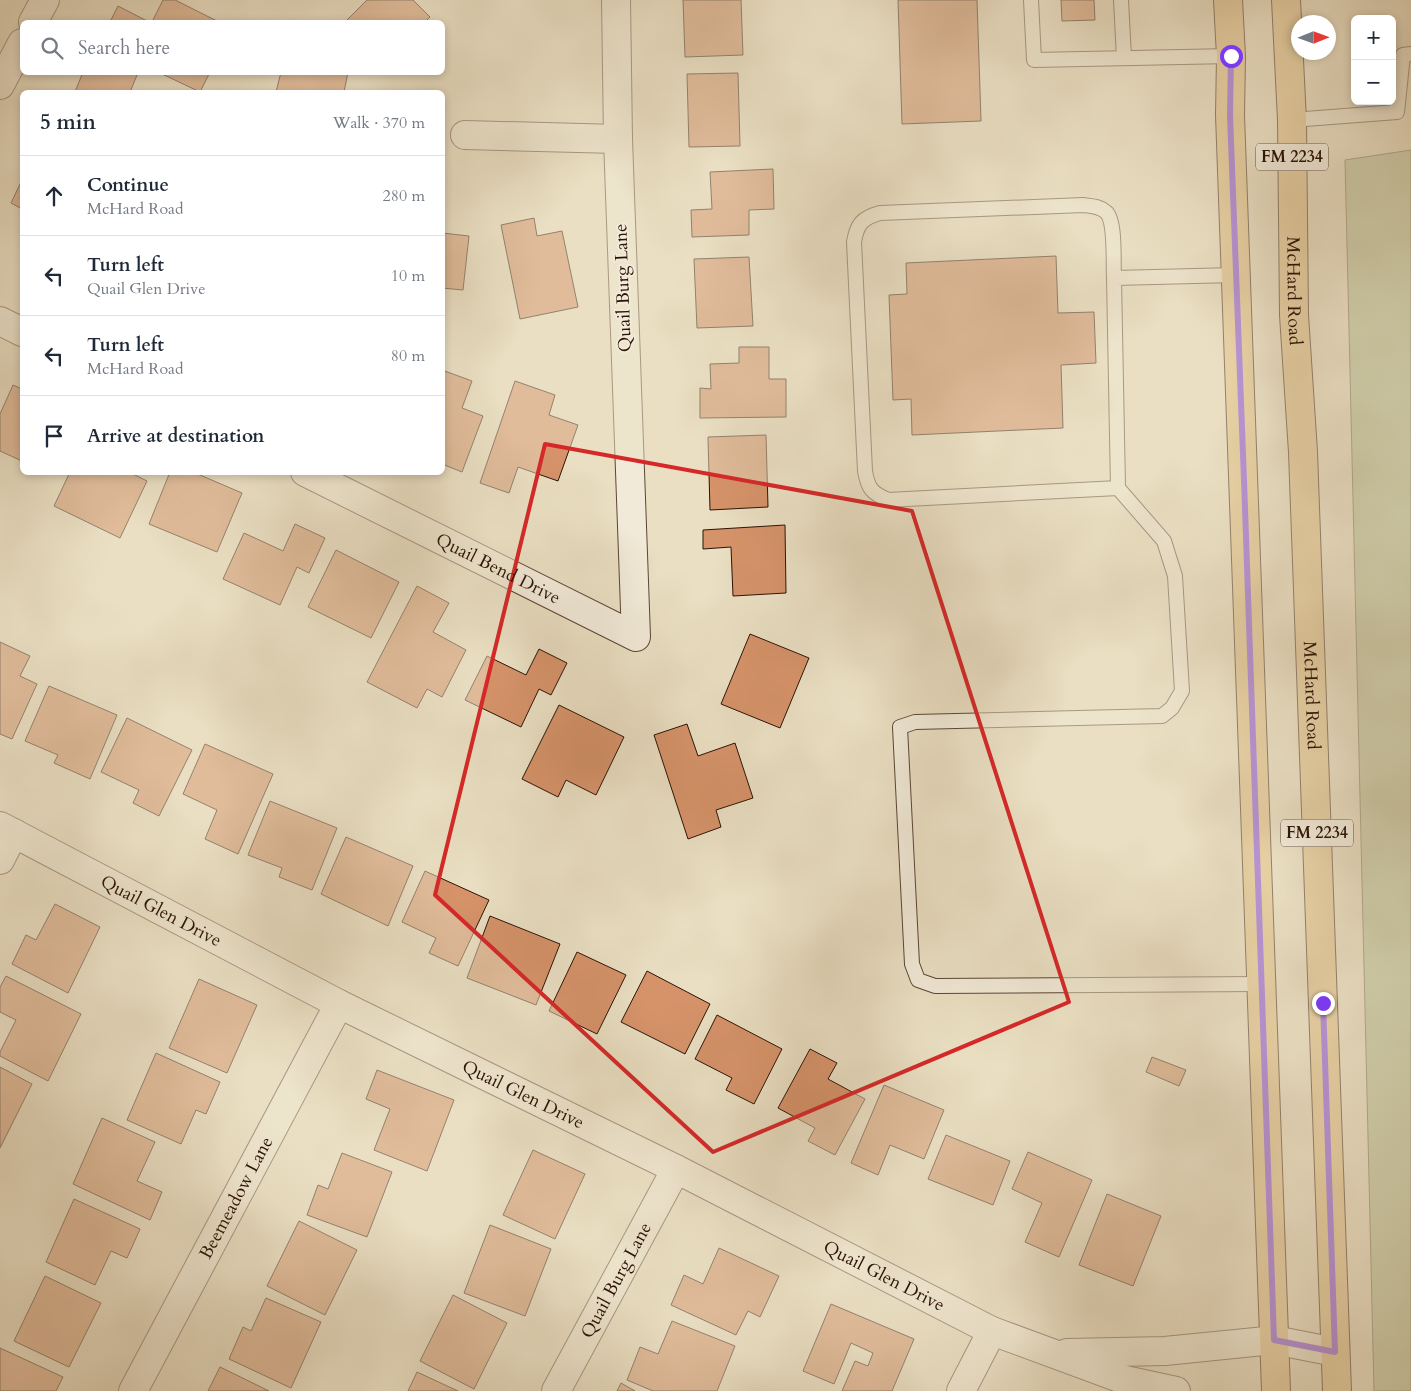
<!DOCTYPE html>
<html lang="en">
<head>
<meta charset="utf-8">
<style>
	:root { --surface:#fff; --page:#f6f6f7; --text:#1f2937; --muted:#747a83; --line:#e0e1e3 }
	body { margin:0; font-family:Cardo,serif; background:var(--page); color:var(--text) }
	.controls { position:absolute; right:15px; top:15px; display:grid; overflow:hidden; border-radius:8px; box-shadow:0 2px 8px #0003 }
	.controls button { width:45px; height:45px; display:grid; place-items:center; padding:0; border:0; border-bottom:1px solid var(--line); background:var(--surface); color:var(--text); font:25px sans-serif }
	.compass { position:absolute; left:1291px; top:15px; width:45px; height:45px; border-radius:50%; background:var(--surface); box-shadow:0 2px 8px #0003; rotate:89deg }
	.stop { position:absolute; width:15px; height:15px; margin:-11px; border:4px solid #7c3aed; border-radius:50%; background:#fff }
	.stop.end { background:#7c3aed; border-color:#fff; box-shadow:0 1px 5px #0008 }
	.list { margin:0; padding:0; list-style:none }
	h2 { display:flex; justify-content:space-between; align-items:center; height:65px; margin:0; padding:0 20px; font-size:21px }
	h2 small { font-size:16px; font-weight:400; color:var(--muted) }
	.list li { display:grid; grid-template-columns:32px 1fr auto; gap:15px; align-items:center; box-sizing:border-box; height:80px; padding:0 20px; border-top:1px solid var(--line) }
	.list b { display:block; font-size:19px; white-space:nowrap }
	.list p { margin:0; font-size:16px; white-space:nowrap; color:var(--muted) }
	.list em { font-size:16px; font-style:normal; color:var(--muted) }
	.icon { flex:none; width:28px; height:28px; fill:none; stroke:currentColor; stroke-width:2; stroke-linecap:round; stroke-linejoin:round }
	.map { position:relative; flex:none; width:1411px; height:1391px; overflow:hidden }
	.search { position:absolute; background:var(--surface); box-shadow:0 2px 8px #0003; left:20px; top:20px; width:425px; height:55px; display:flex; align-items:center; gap:12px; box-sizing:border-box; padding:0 18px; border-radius:8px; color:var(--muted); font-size:19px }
	.panel { position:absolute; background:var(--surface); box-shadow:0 2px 8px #0003; left:20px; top:90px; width:425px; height:385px; border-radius:8px }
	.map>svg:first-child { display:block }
</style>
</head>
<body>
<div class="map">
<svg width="1411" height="1391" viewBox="0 0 1411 1391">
	<rect width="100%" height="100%" fill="#eadfc3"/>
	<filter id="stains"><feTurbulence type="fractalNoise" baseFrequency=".004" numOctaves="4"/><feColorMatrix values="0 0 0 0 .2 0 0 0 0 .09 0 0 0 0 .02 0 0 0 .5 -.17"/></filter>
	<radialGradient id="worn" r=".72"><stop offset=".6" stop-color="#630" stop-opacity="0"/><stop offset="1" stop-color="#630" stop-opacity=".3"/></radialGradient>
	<polygon fill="#b6c294" stroke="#706a4e" points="1411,150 1411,1391 1374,1391 1345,160"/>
	<g fill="#d6936a" stroke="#2b1207">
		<polygon points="163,0 175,0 219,22 152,22"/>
		<polygon points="367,0 413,0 430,17 425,22 345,22"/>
		<polygon points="683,0 741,0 743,55 685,57"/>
		<polygon points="898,0 977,0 981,121 902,124"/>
		<polygon points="1061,0 1094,0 1095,20 1062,21"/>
		<polygon points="118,6 149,22 110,22"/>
		<polygon points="83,72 131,72 137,75 130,92 75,92"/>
		<polygon points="158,72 210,72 200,92"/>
		<polygon points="281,72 348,72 344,92 276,92"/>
		<polygon points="738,73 740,146 689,147 687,74"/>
		<polygon points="773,169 774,209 749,210 749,235 692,237 691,210 712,209 710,172"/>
		<polygon points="22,180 22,209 11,203"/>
		<polygon points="534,218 537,236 562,231 578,307 520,319 501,225"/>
		<polygon points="442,233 469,236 463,290 442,288"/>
		<polygon points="1056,256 1058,313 1094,312 1096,363 1061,365 1063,428 912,435 911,399 893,400 889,295 907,294 906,263"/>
		<polygon points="749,257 753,326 697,328 694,259"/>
		<polygon points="739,347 769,347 769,379 786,379 786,417 700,418 700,388 711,389 710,364 739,363"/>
		<polygon points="442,370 472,381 462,408 483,416 462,472 442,464"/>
		<polygon points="515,381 555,395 549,415 578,425 558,481 518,467 509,493 480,483"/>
		<polygon points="13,385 22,389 22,461 0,451 0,414"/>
		<polygon points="766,435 768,507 710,510 708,437"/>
		<polygon points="70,472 129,472 147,481 120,538 54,506"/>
		<polygon points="170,472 193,472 242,493 217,552 149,524"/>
		<polygon points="295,524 325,538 309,573 297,567 280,605 223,579 244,533 283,551"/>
		<polygon points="785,525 786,593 733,596 731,547 703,549 703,530"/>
		<polygon points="336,550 399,582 371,638 308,607"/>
		<polygon points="417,586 449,603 433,632 466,650 442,697 427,689 417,708 367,682"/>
		<polygon points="750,634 809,658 780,728 721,704"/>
		<polygon points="0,642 30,656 20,676 37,684 12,739 0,734"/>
		<polygon points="539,649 567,663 551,695 539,689 521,727 465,700 487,656 526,675"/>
		<polygon points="49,686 117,715 90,779 54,763 58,755 25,741"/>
		<polygon points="559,705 624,737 596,795 566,780 558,797 522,779"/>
		<polygon points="127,718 192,750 159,816 133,803 139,790 101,772"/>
		<polygon points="687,724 698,756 735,743 753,798 716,810 721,827 688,839 654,735"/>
		<polygon points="205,744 273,774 238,854 205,839 217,810 183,794"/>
		<polygon points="270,801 337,828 312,890 279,877 282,868 248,855"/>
		<polygon points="346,837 413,866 388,926 321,894"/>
		<polygon points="425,871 489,900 458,966 429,953 436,938 402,922"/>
		<polygon points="55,904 100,927 68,993 12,964 26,935 36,940"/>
		<polygon points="490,916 560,944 536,1005 467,978"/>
		<polygon points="577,952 626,975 597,1034 549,1011"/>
		<polygon points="647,971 710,1004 685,1054 621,1022"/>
		<polygon points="6,976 81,1014 48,1081 0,1056 0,1052 16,1020 0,1012 0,987"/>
		<polygon points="199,979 257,1005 227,1073 169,1048"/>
		<polygon points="717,1015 782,1049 754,1104 726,1090 732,1078 695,1059"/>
		<polygon points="810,1049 837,1063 828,1079 865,1099 835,1155 808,1141 815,1128 778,1108"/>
		<polygon points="156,1053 220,1082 206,1114 196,1110 181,1144 127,1120"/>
		<polygon points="1152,1057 1186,1070 1179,1086 1146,1072"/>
		<polygon points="0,1067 32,1084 0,1148"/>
		<polygon points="377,1070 454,1100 427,1171 374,1150 390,1109 366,1099"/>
		<polygon points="884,1085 944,1110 924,1159 890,1145 878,1175 851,1163"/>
		<polygon points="102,1118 155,1142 137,1181 162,1192 150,1220 73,1184"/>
		<polygon points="946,1135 1010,1161 993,1205 928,1179"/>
		<polygon points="533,1150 585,1174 555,1239 503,1215"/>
		<polygon points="1028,1152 1092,1180 1059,1257 1025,1242 1042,1203 1012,1189"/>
		<polygon points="342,1153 392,1172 367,1237 307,1215 318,1185 328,1189"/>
		<polygon points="1107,1194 1161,1216 1133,1286 1079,1265"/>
		<polygon points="74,1199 140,1229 127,1258 111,1251 95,1285 46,1262"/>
		<polygon points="299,1221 357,1250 325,1315 267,1286"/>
		<polygon points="490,1225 551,1249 525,1316 464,1293"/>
		<polygon points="719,1248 779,1276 760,1317 748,1311 736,1335 671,1305 684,1275 703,1284"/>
		<polygon points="45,1276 101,1303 69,1367 14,1341"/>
		<polygon points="453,1295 507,1323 474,1389 420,1361"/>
		<polygon points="266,1298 321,1322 291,1388 229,1359 243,1327 251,1331"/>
		<polygon points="831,1304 914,1339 892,1391 842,1391 855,1361 868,1366 873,1353 851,1343 834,1384 803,1371"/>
		<polygon points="672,1321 735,1346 717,1391 653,1391 627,1380 640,1347 658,1354"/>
		<polygon points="0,1348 63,1377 56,1391 0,1391"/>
		<polygon points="220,1367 269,1391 208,1391"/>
		<polygon points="417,1372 458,1391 408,1391"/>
		<polygon points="621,1383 635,1391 617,1391"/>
	</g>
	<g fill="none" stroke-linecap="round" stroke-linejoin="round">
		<defs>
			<g id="service">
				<polyline points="1031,0 1034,60 1231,56"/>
				<polyline points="1121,0 1124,58"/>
				<polyline points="1292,120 1397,112 1403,55 1411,54"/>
				<path d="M1114,278L1118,488L888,500C872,493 868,489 865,471L854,242C857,224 862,218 880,213L1083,205C1091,206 1099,206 1106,212C1116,221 1113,263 1114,278L1236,275"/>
				<polyline points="1118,488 1164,541 1175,576 1182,691 1172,708 1162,716 915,722 900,727 912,964 918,980 935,986 1261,984"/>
			</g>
			<g id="minor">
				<polyline points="33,22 45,0"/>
				<polyline points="0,85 22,43"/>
				<polyline points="465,135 618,139"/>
				<polyline points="0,321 22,332"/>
				<path id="s1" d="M305,472L636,637L618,139L616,0"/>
				<path id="s2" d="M0,826L339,1004L676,1169L992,1331L1125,1380L1176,1391"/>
				<polyline points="0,860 14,833"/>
				<polyline points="1067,1353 1165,1351 1274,1340 1335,1352"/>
				<path id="s3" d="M133,1391L339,1004"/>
				<path id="s4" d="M556,1391L676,1169"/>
				<polyline points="961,1391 992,1331"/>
			</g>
			<g id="primary">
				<polyline points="1228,0 1231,56 1230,115 1276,1391"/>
				<path id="s5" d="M1286,0L1292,120L1294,315L1303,452L1337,1391"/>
			</g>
		</defs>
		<use href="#service" stroke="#5b4536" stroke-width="16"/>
		<use href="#minor" stroke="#5b4536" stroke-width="30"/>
		<use href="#primary" stroke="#2b1207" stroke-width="30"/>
		<use href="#service" stroke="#f1ead8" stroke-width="14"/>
		<use href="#minor" stroke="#f1ead8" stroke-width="28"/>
		<use href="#primary" stroke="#e5c082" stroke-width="28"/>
	</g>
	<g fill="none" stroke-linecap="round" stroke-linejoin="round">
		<polyline stroke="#7c3aed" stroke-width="6" points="1231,56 1230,115 1244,480 1274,1340 1335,1352 1323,1003"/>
	</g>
	<path d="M0 0H1411V1391H0ZM545,444L912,511L1069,1002L713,1152L435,895Z" fill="#eadfc3" fill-opacity=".55" fill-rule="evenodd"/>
	<path fill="none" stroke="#d62828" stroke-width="4" stroke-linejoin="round" d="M545,444L912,511L1069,1002L713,1152L435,895Z"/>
	<g text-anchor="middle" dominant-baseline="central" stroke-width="4" stroke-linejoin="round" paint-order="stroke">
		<g fill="#f1ead8" stroke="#665346" stroke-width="1">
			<rect x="1256" y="143.5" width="72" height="27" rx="4"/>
			<rect x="1281" y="819.5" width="72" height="27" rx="4"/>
		</g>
		<g font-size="16" font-weight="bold" fill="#2b1207">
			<text x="1292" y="157">FM 2234</text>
			<text x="1317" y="833">FM 2234</text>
		</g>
		<g font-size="18" fill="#2b1207" stroke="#f1ead8">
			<text transform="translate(623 288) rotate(-92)">Quail Burg Lane</text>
			<text stroke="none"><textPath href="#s5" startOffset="291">McHard Road</textPath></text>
			<text stroke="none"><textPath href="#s1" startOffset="216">Quail Bend Drive</textPath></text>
			<text stroke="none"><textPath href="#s5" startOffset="696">McHard Road</textPath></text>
			<text stroke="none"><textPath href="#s2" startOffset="182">Quail Glen Drive</textPath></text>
			<text stroke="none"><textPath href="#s2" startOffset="588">Quail Glen Drive</textPath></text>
			<text stroke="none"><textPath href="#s3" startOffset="219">Beemeadow Lane</textPath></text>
			<text stroke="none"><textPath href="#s2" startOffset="992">Quail Glen Drive</textPath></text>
			<text stroke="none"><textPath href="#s4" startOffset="126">Quail Burg Lane</textPath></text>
		</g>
	</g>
	<rect width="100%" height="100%" filter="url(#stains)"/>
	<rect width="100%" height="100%" fill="url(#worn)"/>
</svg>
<div class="controls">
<button>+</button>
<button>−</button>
</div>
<svg class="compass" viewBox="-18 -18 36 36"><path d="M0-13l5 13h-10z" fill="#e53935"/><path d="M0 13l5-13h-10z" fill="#747a83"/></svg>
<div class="stop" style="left:1231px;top:56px"></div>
<div class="stop end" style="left:1323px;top:1003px"></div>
<div class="search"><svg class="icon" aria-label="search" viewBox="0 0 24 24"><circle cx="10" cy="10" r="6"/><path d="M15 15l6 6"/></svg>Search here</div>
<section class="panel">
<h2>5 min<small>Walk · 370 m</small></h2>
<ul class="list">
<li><svg class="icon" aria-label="ahead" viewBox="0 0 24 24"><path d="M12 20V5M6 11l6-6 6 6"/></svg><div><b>Continue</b><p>McHard Road</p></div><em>280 m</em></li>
<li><svg class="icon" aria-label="left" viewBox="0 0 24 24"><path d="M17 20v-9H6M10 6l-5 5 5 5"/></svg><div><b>Turn left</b><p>Quail Glen Drive</p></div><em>10 m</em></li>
<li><svg class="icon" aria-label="left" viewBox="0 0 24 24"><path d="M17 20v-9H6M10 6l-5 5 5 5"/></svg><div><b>Turn left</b><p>McHard Road</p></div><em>80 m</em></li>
<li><svg class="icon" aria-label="arrive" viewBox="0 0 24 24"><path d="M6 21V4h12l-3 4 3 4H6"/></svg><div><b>Arrive at destination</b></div></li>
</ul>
</section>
</div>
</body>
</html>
